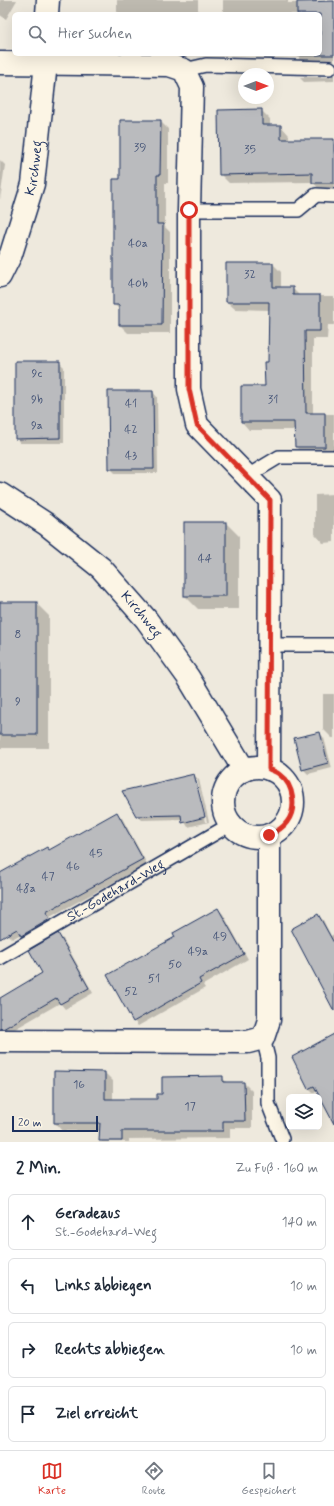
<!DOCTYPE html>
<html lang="de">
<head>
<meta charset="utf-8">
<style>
	:root { --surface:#fff; --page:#f2f2f3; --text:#1f2937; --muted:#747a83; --line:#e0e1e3; --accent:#d93025 }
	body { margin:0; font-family:Mynerve,sans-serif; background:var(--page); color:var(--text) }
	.controls { position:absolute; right:12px; bottom:12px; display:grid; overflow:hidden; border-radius:6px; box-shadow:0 4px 16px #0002 }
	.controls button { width:36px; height:36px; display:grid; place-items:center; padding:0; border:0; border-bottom:1px solid var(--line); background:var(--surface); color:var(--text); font:20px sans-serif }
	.compass { position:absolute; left:238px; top:68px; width:36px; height:36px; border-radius:50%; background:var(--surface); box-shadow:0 4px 16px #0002; rotate:90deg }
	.scale { position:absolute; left:12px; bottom:10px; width:86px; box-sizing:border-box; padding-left:4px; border:2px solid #1b2f5e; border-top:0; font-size:11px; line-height:14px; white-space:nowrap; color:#1b2f5e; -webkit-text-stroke:3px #fcf5e5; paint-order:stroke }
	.stop { position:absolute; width:12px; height:12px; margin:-9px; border:3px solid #d93025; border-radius:50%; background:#fff }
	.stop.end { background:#d93025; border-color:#fff; box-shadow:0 1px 4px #0008 }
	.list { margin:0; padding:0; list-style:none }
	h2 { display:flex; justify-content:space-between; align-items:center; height:52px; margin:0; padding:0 16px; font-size:17px }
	h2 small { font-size:13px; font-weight:400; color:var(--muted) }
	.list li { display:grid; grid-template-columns:26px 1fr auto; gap:12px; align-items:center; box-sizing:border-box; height:56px; margin:0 8px 8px; padding:0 8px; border:1px solid var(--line); border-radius:6px }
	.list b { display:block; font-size:15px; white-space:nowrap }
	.list p { margin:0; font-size:13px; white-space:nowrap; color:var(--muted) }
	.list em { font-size:13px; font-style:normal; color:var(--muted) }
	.icon { flex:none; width:22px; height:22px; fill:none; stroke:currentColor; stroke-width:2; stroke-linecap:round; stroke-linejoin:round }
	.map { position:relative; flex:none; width:334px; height:1142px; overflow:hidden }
	.search { position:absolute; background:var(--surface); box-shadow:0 4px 16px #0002; left:12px; right:12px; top:12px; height:44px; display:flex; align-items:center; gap:10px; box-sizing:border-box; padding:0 14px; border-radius:6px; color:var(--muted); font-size:15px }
	.sheet { height:308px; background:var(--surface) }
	nav { display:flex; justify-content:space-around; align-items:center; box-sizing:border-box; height:56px; border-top:1px solid var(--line); background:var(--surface); font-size:11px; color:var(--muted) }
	nav a { display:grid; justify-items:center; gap:2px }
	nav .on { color:var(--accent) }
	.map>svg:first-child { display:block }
</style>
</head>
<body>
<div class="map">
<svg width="334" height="1142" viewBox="0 0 334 1142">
	<rect width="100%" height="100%" fill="#eee9dd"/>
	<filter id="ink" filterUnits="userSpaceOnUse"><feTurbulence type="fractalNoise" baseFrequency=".025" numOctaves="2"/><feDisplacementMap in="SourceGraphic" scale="8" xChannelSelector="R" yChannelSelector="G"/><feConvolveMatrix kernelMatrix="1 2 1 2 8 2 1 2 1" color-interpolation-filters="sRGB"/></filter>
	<g filter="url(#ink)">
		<g fill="#0003" fill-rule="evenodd">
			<polygon points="0,0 17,0 6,19 0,15"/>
			<rect x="117" y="0" width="81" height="14"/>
			<polygon points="223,0 288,0 288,3 334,2 334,64 304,64 299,59 299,57 301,57 298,54 320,54 320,14 223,14"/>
			<polygon points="334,75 334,81 304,82 299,77 330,77"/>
			<polygon points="261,110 270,119 270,126 281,126 289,135 289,140 334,140 334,191 322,191 312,182 229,183 220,174"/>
			<polygon points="160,121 168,129 168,183 165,183 165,227 170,232 170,333 128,333 120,325 120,310 114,304 121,180"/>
			<polygon points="0,160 5,165 0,200"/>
			<polygon points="273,264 281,272 281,288 292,288 300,296 334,296 334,325 328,325 327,339 313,339 313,414 334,414 334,449 333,449 333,454 304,455 296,447 296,430 249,430 242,422 266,387 269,363 270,310 235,309 227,302"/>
			<polygon points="59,362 64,367 64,443 20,443 16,438"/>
			<polygon points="153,392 157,397 158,473 115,473 110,468"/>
			<polygon points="334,494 334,542 323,543 315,534 315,495"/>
			<polygon points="226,523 239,536 239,609 198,609 185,596"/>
			<polygon points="0,603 36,603 49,616 49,748 0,748"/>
			<polygon points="323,694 334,694 334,738 332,738 323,729"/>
			<polygon points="320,733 324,738 332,768 308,774 303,769"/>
			<path d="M194,775L199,780L209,822L188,827L183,819L142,820L137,815ZM195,779H197L207,822H205Z"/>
			<polygon points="117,814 122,818 147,864 50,917 55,924 27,941 21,934 12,939 7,934 0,921 0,874 49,851"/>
			<polygon points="218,909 223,914 248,959 203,985 205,988 138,1026 134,1021 176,937"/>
			<polygon points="318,915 323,920 331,936 334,934 334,1009"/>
			<polygon points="58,935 63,939 93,993 65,1009 60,1003 8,1033 0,1032 0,1000 43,973"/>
			<polygon points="334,1035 334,1122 318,1091 314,1093 309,1088"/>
			<polygon points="105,1073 113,1081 113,1100 158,1100 222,1077 227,1083 244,1083 252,1091 252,1128 230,1128 230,1138 129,1139 129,1142 102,1142 100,1140 101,1131 62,1131 55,1123"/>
		</g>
		<g fill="#babbbe" stroke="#1b2f5e">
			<polygon points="334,1 334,55 297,55 297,54 320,54 320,14 297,14 297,2"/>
			<polygon points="262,109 262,125 281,125 281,139 334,139 334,183 312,183 312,173 219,175 218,110"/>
			<polygon points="120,120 161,120 160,175 157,175 157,224 163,224 162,325 119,325 119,305 113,305 113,179 120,179"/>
			<polygon points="226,263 273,263 273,287 293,287 293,295 320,295 320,331 305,331 306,413 325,413 325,447 295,447 294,422 241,422 241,386 265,386 264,362 268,362 269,302 226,302"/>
			<polygon points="15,361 60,361 60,438 15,439"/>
			<polygon points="108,391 153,391 154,469 109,469"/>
			<rect x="184" y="522" width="42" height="74"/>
			<rect x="0" y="602" width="37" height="133"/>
			<polygon points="320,732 328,763 302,770 294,738"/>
			<polygon points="194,774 205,817 182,823 181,815 136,816 122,791"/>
			<polygon points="117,812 143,859 46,912 50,919 21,936 17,929 0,939 0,873 47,847 49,850"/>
			<polygon points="218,908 244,954 199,979 201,983 133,1022 107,975 175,937 173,933"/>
			<polygon points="318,914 334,943 334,1011 291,929"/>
			<polygon points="58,933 89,988 60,1004 56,998 3,1029 0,1029 0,998 42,973 29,950"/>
			<polygon points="334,1034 334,1124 314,1086 308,1089 292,1057"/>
			<polygon points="54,1071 105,1072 105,1099 157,1099 157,1094 162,1094 162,1077 223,1076 223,1082 244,1082 245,1121 223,1121 223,1131 122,1131 122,1141 99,1141 100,1123 54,1123"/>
		</g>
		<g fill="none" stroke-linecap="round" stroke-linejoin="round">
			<defs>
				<g id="lane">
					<polyline points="184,70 206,65 330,68"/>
					<polyline points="189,210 298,210 316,195 334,196"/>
					<polyline points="246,477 279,457 334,457"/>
					<polyline points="270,645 334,645"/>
					<path id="s1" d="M0,958L231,824"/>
					<polyline points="263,1038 268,1058 268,1103 282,1139"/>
				</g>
				<g id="street">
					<polyline points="47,14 48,0"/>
					<polyline points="0,63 169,65 184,70 192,87 189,210 189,389 197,425 270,500 269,769"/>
					<path id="s2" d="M0,276L11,254L33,184L47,54"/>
					<path id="s3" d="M0,494L46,524L101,568L146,619L188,677L244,770"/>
					<circle cx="258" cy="802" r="35"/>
					<polyline points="0,1041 248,1042 263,1038 269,1020 269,835"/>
				</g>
			</defs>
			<use href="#lane" stroke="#1b2f5e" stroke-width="16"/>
			<use href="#street" stroke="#1b2f5e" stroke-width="25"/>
			<use href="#lane" stroke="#fcf5e5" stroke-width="13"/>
			<use href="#street" stroke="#fcf5e5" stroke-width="22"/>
		</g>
	</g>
	<g fill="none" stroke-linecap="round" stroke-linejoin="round" filter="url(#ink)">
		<path stroke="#d93025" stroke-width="5" d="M189,210V389L197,425L270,500L269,769C273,771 277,772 280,775C294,785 297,809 287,822C282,829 276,832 269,835"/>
	</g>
	<g text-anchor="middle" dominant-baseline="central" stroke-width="4" stroke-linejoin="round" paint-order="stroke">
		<g font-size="12" fill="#435276">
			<text x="140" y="148">39</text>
			<text x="250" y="150">35</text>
			<text x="138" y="244">40a</text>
			<text x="250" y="275">32</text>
			<text x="138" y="284">40b</text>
			<text x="37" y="374">9c</text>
			<text x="37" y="400">9b</text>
			<text x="273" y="400">31</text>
			<text x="131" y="404">41</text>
			<text x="37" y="426">9a</text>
			<text x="131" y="430">42</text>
			<text x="131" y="456">43</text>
			<text x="205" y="559">44</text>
			<text x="18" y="635">8</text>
			<text x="18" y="702">9</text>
			<text x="96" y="854">45</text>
			<text x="73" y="867">46</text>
			<text x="48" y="877">47</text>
			<text x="26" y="889">48a</text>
			<text x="220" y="937">49</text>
			<text x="198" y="952">49a</text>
			<text x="175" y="965">50</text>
			<text x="154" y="979">51</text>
			<text x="131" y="992">52</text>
			<text x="79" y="1085">16</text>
			<text x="190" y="1107">17</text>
		</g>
		<g font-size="14" fill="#1b2f5e" stroke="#fcf5e5">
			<text stroke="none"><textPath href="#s2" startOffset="114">Kirchweg</textPath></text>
			<text stroke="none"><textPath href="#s3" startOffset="187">Kirchweg</textPath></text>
			<text stroke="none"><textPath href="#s1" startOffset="134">St.-Godehard-Weg</textPath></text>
		</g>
	</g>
</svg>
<div class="controls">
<button><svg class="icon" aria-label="layers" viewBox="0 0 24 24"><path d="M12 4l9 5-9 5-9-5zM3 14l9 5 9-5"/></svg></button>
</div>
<svg class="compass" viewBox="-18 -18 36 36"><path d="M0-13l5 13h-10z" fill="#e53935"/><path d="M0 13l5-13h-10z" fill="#747a83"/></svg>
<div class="scale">20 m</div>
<div class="stop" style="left:189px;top:210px"></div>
<div class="stop end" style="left:269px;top:835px"></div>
<div class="search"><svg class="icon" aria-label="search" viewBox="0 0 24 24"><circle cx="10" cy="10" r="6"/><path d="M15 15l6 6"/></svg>Hier suchen</div>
</div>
<section class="sheet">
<h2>2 Min.<small>Zu Fuß · 160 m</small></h2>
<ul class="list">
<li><svg class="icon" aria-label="ahead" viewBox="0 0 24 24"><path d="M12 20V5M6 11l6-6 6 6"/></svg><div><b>Geradeaus</b><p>St.-Godehard-Weg</p></div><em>140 m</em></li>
<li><svg class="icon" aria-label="left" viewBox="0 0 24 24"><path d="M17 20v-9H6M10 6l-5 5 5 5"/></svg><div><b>Links abbiegen</b></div><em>10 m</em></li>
<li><svg class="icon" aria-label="right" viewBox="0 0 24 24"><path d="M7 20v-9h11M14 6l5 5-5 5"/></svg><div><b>Rechts abbiegen</b></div><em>10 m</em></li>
<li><svg class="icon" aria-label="arrive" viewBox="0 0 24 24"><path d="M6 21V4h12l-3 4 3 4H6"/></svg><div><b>Ziel erreicht</b></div></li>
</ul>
</section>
<nav>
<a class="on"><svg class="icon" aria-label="map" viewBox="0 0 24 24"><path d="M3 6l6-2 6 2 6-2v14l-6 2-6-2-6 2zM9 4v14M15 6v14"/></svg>Karte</a>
<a><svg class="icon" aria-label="directions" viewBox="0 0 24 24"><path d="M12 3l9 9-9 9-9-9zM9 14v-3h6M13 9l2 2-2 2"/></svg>Route</a>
<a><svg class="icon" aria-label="saved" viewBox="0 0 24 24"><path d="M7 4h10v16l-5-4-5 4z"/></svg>Gespeichert</a>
</nav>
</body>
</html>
